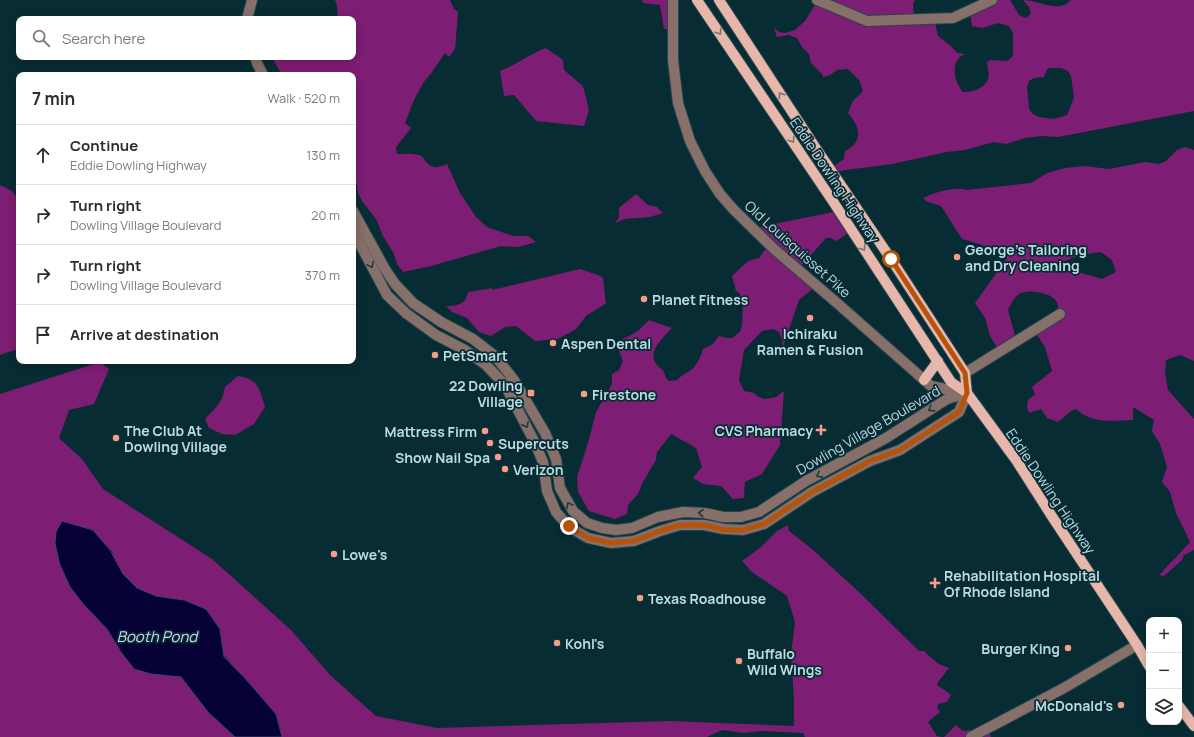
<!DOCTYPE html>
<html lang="en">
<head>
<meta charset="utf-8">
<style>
	:root { --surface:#fff; --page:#f2f2f3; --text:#2b2b33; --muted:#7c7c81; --line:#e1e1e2 }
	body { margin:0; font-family:Manrope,sans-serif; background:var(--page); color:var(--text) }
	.controls { position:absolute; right:12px; bottom:12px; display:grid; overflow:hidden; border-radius:8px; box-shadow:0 2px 10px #0003 }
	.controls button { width:36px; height:36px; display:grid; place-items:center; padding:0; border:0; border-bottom:1px solid var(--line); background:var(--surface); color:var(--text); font:20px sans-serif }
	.stop { position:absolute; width:12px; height:12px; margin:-9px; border:3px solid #b45309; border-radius:50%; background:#fff }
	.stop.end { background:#b45309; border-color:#fff; box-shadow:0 1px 4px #0008 }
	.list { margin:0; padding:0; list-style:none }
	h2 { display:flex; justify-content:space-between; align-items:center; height:52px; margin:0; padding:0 16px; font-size:17px }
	h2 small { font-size:13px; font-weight:400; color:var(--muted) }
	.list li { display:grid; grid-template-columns:26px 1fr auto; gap:12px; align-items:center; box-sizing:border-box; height:60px; padding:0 16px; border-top:1px solid var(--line) }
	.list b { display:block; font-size:15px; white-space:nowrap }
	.list p { margin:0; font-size:13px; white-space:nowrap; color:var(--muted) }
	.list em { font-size:13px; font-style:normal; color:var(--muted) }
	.icon { flex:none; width:22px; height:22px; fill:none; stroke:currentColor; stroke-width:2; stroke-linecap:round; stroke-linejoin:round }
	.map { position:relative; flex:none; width:1194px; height:737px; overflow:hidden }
	.search { position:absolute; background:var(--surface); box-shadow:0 2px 10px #0003; left:16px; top:16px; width:340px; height:44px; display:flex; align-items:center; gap:10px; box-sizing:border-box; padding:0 14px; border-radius:8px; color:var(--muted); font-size:15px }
	.panel { position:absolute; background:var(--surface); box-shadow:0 2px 10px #0003; left:16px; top:72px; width:340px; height:292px; border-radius:8px }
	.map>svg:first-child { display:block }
</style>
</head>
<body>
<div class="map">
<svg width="1194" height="737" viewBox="0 0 1194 737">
	<rect width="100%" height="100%" fill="#082c33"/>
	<g fill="#7d1d73" fill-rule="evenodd">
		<path d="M335,0H450L454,9L458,12L455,49L449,57L445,53L432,72L423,83L414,100L405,123L411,128L396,147L397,154C403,154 412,153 419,155C424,157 424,160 427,163C434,170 440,167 447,164L460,193L476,217L487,227L513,236H528L536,242L519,247L501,246L431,266L403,272L397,264L393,252L383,236L376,219L362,201L358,193L357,188L358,187L353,178V75H283L280,72L272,57H353V19H338L337,5Z"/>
		<polygon points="642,0 674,0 672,29 664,29 660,5 643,3"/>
		<path d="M818,0L829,5L832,0H915L913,4L914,17L934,18L938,36L951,46L957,53L965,54C963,55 959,57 958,59C951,69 956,84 963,92C973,92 984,89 988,79C990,74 987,67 987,62L991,60L1007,61L1013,56V33L1009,26L998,23L982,28L972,26L970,10L991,0H1010L1019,15L1026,18L1031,13L1029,7L1023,0C1039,0 1058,14 1071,0H1194V111L1058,137L1041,136L1025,138L1006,144L994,142L965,150L947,152L892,164L831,172V168L844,159L845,151C864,142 860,126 848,113L853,101L863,91L859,80L848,69L837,70L830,75L823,77L822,74L811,63L809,54L802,47L797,38L788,35L777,37L774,28L779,32L785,33L795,30L805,21ZM1049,68H1061L1068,71L1071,76L1074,98L1067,115L1054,119L1039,117L1033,114L1029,109L1027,87L1029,81L1034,78L1044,77L1046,71Z"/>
		<path d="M546,48L563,60L564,70L583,86L589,110L584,126L536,121L514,95L504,96L500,71C516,65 530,54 546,48Z"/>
		<path d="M1185,147L1194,150V361L1180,355L1166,360L1165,373L1168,390L1194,419V550L1184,555L1182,560L1164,576L1159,575C1164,571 1166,567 1170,563C1177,557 1183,549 1190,542L1176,513L1170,492L1162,482L1167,467L1160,444L1152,431L1154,420L1133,407V420C1113,421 1092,424 1076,409L1071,411L1058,422L1047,418L1041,409L1029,413L1027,408L1028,400L1035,394L1032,387L1052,371L1045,347L1035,332C1040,327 1053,318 1056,313C1067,295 1032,288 1021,293C1014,296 1011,304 1008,310L1015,336L1013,344L1000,352L990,336L985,318L975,303L1007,258L1006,254C991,248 977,243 962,239L941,206L926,201L923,198C933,193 956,186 966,190L1031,183L1047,173L1065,168L1084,166L1109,169L1145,162L1159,164L1166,161L1177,150ZM1101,252L1112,260L1116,272L1102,279L1075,271H1062L1060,268V263L1079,255Z"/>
		<polygon points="0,185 12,191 19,201 19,349 5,353 0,355"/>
		<polygon points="636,194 648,205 657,207 663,213 650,217 625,219 615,223 619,217 619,208"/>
		<path d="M838,211L851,231L836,241L831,238H826L803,264L800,266L816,286L799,300L783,347L782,341L779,332L773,329L762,331L744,350L739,380L744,391L754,393L759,397L765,399L776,397L784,391L780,445L762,474L745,482L744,498L733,499L721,486L703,484L693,478L702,467L696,448L671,434L657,452L656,460L643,482L638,494L628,505L627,514L615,519L589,511L578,492L577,477L587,446L596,412L612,384V374L619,370L623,361L619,351L621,340C634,334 640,330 649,320L672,328C660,341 642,356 663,370L666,378L669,381L677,380C683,374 685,374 691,370C697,365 701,356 703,349L713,344L719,336L728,338H732L740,332L742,325L743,300L739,293L736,291L732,276L748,261L759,258L770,243L755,228Z"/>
		<path d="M580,269L598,275L603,278L606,305L605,304L586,316L576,329L558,339L535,341L516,326L505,327L491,336L479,332L467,318L452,312L446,306C456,306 466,305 468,292L493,288L492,290Z"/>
		<path d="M100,362L109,369L94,404L69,410L59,438L82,459L103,489L212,559L291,630L330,675L376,716L437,728L670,721L794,726V698L791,655L795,622L787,596L752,572L742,561L761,547L777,531L788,525L789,531L812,549L861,594L919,651H924C925,652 938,664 939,664C943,666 945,666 949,668L938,682L937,685L946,691L951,695L947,702L938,704L937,708L940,712L928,722L937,736L942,737H805L803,733L761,731L744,733L722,730L707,737H282L280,726L277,722L259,696L246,684L239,673L221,651L213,635L208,618L202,612L196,611L194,606L188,602L172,601L126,587L119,580L112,551L101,540H92C69,569 99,569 97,584C96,589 93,596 91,602L94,610L108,625L125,654L131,658L145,661L172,675H179L183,677L186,675L207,690L228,721L235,737H0V394Z"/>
		<path d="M238,376C260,380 259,389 265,407L254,424L235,435L222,434L209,428L205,419C216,407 222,404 225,387Z"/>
		<polygon points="956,725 963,731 987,728 991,737 944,737"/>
	</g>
	<polygon fill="#060236" stroke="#3c436a" points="62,521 93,530 110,550 123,574 137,588 156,596 184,600 206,609 220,629 224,657 244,677 276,714 282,737 235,737 208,712 181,677 151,674 134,669 121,652 107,629 84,605 70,587 60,565 55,543 56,532"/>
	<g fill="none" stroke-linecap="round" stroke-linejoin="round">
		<defs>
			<g id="minor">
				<polyline points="673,0 673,60 678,103 690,141 705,171 720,194 734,210 774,249 837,303 931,386 965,393"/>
				<polyline points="817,0 867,21 953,18 992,0"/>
				<polyline points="247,19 252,0"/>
				<polyline points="255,57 257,63 263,75"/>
				<polyline points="353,211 385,269 395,284 413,303 441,322 473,339 495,356 514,380 545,433 556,459 560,488 573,511 587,523 602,528 616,530 632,528 658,517 683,512 705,513 723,517 741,517 759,512 806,481 886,438 947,399 967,393"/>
				<polyline points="353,231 387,295 407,314 436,335 465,350 486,365 505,385 534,441 543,462 547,491 556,512 569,527 588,538 611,543 634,541 660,531 680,525 704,525 724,529 743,530 764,524 812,492 870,461 900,450 959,412 967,393"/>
				<polyline points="965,373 1060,314"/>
				<polyline points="971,737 1064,688 1137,645"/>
			</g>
			<g id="major">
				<polyline points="697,0 832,200 951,382 967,393 1016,460 1053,518 1137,645 1149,666"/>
				<polyline points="719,0 815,147 891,259 965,373 967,393"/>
				<polyline points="924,380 938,361"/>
				<polyline points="1179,706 1194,726"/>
			</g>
		</defs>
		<use href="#minor" stroke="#25484f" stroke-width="12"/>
		<use href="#major" stroke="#25484f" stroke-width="12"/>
		<use href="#minor" stroke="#876f6a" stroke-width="10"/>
		<use href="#major" stroke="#e8b7ac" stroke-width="10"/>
	</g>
	<defs><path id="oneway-chevron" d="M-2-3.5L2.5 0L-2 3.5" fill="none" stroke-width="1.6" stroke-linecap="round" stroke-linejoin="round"/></defs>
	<g stroke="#787270">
		<use href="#oneway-chevron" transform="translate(719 32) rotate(56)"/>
		<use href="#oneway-chevron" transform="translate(781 95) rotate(-123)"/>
		<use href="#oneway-chevron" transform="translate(792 140) rotate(56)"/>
		<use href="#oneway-chevron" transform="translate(863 248) rotate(57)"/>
	</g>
	<g stroke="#21393e">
		<use href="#oneway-chevron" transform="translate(371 265) rotate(62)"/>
		<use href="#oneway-chevron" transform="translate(931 409) rotate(147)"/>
		<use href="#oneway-chevron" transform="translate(526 425) rotate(63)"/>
		<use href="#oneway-chevron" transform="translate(819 475) rotate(152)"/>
		<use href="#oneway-chevron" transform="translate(569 505) rotate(-119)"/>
		<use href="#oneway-chevron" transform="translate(701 513) rotate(-175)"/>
	</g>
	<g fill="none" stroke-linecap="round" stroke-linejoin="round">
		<polyline stroke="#b45309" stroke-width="5" points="569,526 588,538 611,543 634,541 660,531 680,525 704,525 724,530 743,530 764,524 812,492 870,461 900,450 959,412 967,393 965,373 891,259"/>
	</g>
	<g fill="#f49d8b" stroke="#082c33" stroke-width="1.5">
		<circle cx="957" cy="257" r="4"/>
		<circle cx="644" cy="299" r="4"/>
		<circle cx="810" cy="318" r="4"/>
		<circle cx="553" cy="343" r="4"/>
		<circle cx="435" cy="355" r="4"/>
		<rect x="527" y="389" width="8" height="8" rx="2"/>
		<circle cx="584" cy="394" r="4"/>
		<path d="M819 424h4v4h4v4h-4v4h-4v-4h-4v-4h4z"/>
		<circle cx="485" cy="431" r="4"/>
		<circle cx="116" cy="438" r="4"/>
		<circle cx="490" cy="443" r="4"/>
		<circle cx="498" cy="457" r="4"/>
		<circle cx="505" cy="469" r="4"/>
		<circle cx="334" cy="554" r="4"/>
		<path d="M933 577h4v4h4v4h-4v4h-4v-4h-4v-4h4z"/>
		<circle cx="640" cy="598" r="4"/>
		<circle cx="557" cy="643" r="4"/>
		<circle cx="1068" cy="648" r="4"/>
		<circle cx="739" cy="661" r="4"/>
		<circle cx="1121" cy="705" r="4"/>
	</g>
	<g text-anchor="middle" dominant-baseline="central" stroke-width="3.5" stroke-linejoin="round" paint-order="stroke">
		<g font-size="14" fill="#bbdbe2" stroke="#082c33">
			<text transform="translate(835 180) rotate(56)">Eddie Dowling Highway</text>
			<text transform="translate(798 249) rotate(42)">Old Louisquisset Pike</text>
			<text transform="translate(868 430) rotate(-30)">Dowling Village Boulevard</text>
			<text transform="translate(1051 491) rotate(56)">Eddie Dowling Highway</text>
		</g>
		<g font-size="14" font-weight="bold" fill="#bbdbe2" stroke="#082c33" text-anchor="start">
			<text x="965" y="249">George's Tailoring<tspan x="965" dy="16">and Dry Cleaning</tspan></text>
			<text x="652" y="299">Planet Fitness</text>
			<text x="810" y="333" text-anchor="middle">Ichiraku<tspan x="810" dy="16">Ramen &amp; Fusion</tspan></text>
			<text x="561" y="343">Aspen Dental</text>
			<text x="443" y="355">PetSmart</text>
			<text x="523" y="385" text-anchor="end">22 Dowling<tspan x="523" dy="16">Village</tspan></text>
			<text x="592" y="394">Firestone</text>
			<text x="124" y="430">The Club At<tspan x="124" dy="16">Dowling Village</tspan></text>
			<text x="813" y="430" text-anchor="end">CVS Pharmacy</text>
			<text x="477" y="431" text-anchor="end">Mattress Firm</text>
			<text x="498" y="443">Supercuts</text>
			<text x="490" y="457" text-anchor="end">Show Nail Spa</text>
			<text x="513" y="469">Verizon</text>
			<text x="342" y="554">Lowe's</text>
			<text x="944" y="575">Rehabilitation Hospital<tspan x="944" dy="16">Of Rhode Island</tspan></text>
			<text x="648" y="598">Texas Roadhouse</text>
			<text x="565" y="643">Kohl's</text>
			<text x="1060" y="648" text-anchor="end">Burger King</text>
			<text x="747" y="653">Buffalo<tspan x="747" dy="16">Wild Wings</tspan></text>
			<text x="1113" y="705" text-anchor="end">McDonald's</text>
		</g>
		<g font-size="15" font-style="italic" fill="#d0d8f3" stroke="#082c33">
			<text x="157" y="636">Booth Pond</text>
		</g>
	</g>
</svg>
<div class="controls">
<button>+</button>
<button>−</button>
<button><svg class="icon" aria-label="layers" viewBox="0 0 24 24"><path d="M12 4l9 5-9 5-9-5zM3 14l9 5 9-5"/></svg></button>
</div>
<div class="stop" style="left:891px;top:259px"></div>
<div class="stop end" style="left:569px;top:526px"></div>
<div class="search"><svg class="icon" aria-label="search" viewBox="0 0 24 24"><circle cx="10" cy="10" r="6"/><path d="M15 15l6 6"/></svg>Search here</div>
<section class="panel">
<h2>7 min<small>Walk · 520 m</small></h2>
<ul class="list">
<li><svg class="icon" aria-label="ahead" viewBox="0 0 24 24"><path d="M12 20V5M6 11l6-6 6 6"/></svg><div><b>Continue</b><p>Eddie Dowling Highway</p></div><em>130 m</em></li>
<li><svg class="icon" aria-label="right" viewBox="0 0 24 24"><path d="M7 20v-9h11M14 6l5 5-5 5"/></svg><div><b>Turn right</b><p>Dowling Village Boulevard</p></div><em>20 m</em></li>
<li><svg class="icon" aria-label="right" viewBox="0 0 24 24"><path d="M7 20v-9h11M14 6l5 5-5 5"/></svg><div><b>Turn right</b><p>Dowling Village Boulevard</p></div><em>370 m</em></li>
<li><svg class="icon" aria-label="arrive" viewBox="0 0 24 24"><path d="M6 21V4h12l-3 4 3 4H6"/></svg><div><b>Arrive at destination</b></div></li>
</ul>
</section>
</div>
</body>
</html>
